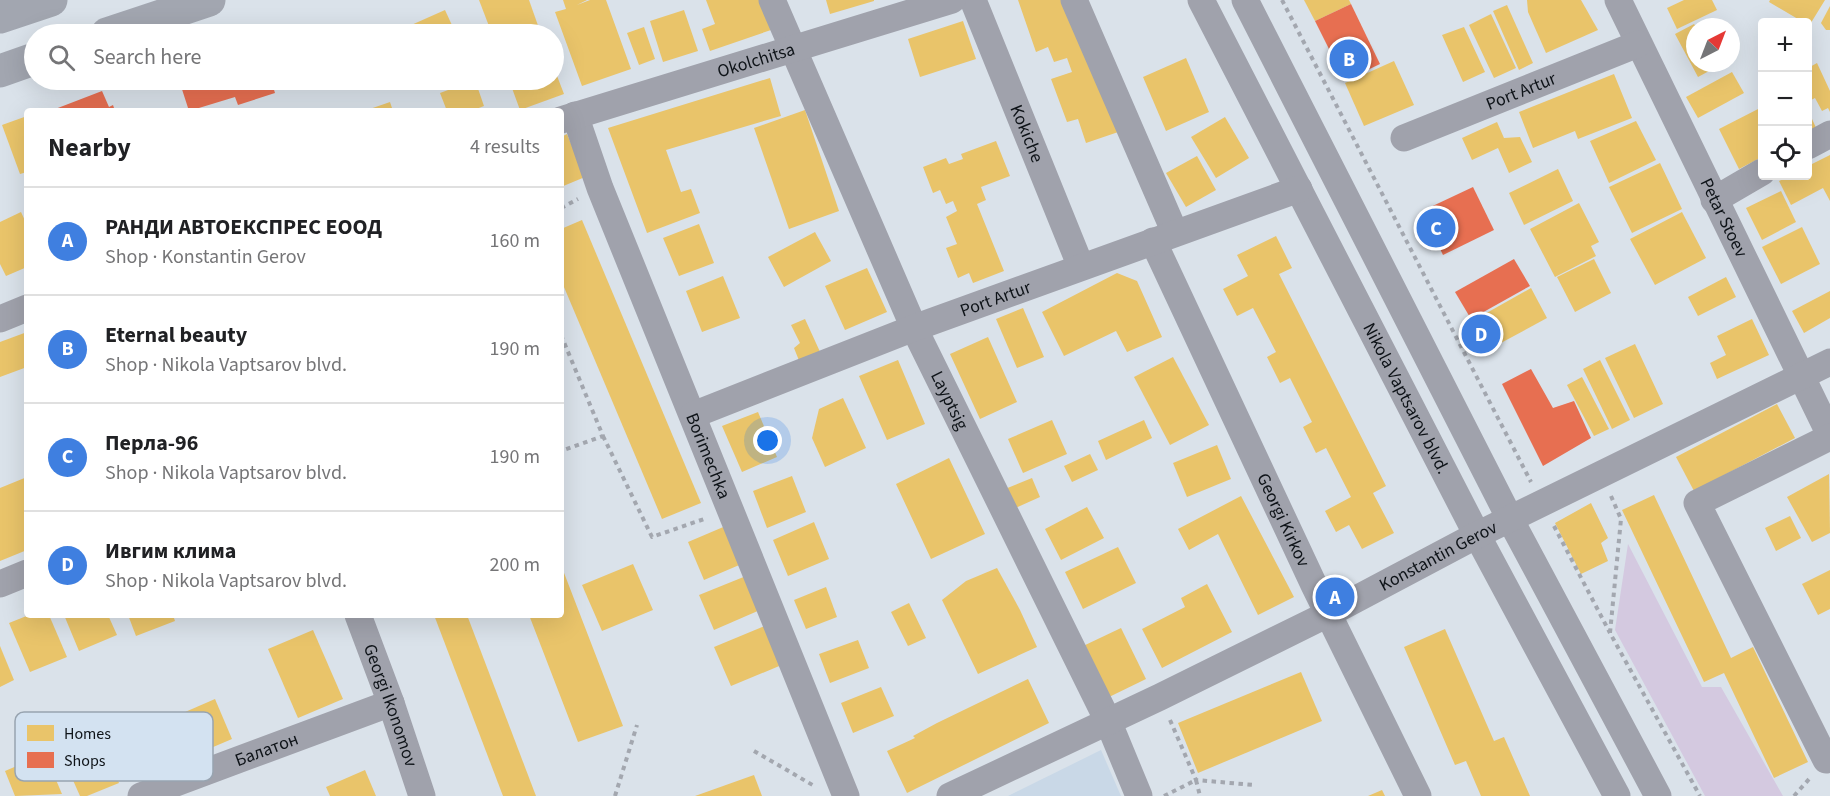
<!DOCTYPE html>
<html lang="en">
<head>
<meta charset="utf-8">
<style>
	:root { --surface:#fff; --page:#f2f2f2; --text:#202124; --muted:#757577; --line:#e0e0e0; --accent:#2563eb }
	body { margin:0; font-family:"Source Sans 3",sans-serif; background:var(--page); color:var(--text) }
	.controls { position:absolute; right:18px; top:18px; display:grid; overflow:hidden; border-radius:6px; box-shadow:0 6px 24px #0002 }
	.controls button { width:54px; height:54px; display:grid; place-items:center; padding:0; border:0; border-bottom:2px solid var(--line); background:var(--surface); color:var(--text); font:30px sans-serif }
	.compass { position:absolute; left:1686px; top:18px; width:54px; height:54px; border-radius:50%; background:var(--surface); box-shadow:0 6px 24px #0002; rotate:42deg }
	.you { position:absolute; left:768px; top:441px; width:21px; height:21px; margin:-15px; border:4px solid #fff; border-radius:50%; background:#1a73e8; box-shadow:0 0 0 9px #1a73e833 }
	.badge { display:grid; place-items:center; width:39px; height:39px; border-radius:50%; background:var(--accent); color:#fff; font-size:20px; font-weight:700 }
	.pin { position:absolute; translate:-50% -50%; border:3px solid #fff; box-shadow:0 2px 6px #0006 }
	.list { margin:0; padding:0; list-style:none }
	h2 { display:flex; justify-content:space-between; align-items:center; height:78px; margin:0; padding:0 24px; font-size:26px }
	h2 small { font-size:20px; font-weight:400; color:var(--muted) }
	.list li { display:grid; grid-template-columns:39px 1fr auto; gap:18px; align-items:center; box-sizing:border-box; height:108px; padding:0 24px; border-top:2px solid var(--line) }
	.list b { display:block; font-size:22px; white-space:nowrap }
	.list p { margin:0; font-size:20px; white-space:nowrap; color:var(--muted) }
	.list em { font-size:20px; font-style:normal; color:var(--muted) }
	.icon { flex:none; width:33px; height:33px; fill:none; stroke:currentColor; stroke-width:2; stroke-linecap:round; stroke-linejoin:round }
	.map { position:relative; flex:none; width:1830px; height:796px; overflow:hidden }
	.search { position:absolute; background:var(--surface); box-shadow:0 6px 24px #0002; left:24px; top:24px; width:540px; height:66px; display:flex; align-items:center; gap:15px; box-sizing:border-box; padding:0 21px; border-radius:33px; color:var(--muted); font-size:22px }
	.panel { position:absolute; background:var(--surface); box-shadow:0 6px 24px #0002; left:24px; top:108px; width:540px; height:510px; border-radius:6px }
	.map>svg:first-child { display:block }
</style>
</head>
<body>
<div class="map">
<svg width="1830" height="796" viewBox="0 0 1830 796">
	<rect width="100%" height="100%" fill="#dae2ea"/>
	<polygon fill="#c9d8e7" points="1101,750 1121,796 1008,796"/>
	<polygon fill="#d4c9e0" points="1628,544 1702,687 1721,687 1783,796 1705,796 1615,630"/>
	<g fill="#e9c46a">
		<polygon points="479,0 529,0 541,34 492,34"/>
		<polygon points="563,0 587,0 577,5 590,0 606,0 631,69 582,86 555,12 566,9"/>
		<polygon points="706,0 760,0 771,30 710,51 702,29 715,24"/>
		<polygon points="826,0 874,0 874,1 830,14"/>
		<polygon points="1018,0 1085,0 1130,128 1086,143 1078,119 1067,122 1051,79 1072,72 1067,58 1054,62 1048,47 1036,52"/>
		<polygon points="1304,0 1349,0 1351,4 1315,21"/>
		<polygon points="1527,0 1581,0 1598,30 1546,53 1528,12"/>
		<polygon points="1684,0 1712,0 1717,10 1677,29 1667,8"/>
		<polygon points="1770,0 1825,0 1809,26 1808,22 1803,22 1769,2"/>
		<polygon points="1507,5 1533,63 1519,70 1493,11"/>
		<polygon points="1830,6 1830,30 1826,30 1821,23"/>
		<polygon points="445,10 456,34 402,34 400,30"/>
		<polygon points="684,10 698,51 663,62 650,21"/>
		<polygon points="1491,14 1516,68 1494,78 1469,25"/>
		<polygon points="963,21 976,59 920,77 908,39"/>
		<polygon points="1694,24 1696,27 1695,63 1724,63 1698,77 1675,34"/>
		<polygon points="644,27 655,59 639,65 627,33"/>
		<polygon points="1464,27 1485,72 1463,82 1442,35"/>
		<polygon points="1186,58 1209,112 1166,131 1143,77"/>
		<polygon points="1394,61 1414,105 1364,126 1345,83"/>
		<polygon points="1817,63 1830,91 1830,112 1828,108 1822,111 1815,98 1809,101 1808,99 1808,68"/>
		<polygon points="554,68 564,94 520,110 509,80 554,80"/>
		<polygon points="1732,72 1744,93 1698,118 1686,97"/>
		<polygon points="1614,74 1632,118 1578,139 1575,131 1533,148 1519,112"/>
		<polygon points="770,78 781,116 666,150 681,192 691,189 700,213 647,233 608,128"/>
		<polygon points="475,80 484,106 471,111 447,111 440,93"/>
		<polygon points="390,102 393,111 364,111"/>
		<polygon points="1762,107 1762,157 1739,169 1719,129"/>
		<polygon points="805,110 839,211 789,229 754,128"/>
		<polygon points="1808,110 1817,130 1808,135"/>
		<polygon points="27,116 27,172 20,174 2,125"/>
		<polygon points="1225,117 1249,158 1216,178 1191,137"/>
		<polygon points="1636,121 1656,160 1609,183 1590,141"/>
		<polygon points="1497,122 1504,138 1520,137 1532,162 1509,173 1498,148 1472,160 1462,138"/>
		<polygon points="567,134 585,177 561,187 561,137"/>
		<polygon points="996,141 1010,176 981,187 986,200 977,204 1004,271 973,283 969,273 958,278 946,248 957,244 946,217 957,211 953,201 946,204 940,190 933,193 923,167 946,158 949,164 963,159 961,154"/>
		<polygon points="1830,155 1830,201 1823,188 1791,205 1779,181 1790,176 1808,176 1808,166"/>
		<polygon points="1197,156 1216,190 1186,207 1166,173"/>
		<polygon points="1660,163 1682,209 1632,233 1609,187"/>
		<polygon points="1558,169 1573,201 1524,225 1509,193"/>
		<polygon points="1781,191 1796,222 1762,240 1746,208"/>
		<polygon points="1579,203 1599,242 1591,246 1596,256 1555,277 1530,229"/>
		<polygon points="21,212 27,225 27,267 6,276 0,264 0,222"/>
		<polygon points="1682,212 1706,258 1655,285 1630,239"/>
		<polygon points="582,220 701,503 662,519 561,280 561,229"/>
		<polygon points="699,224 714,263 679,276 663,238"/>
		<polygon points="1802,227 1820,264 1781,284 1762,247"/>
		<polygon points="815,232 831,261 784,287 768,257"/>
		<polygon points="1276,236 1292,268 1279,274 1386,486 1373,493 1394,533 1362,549 1349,525 1336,532 1325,511 1351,497 1326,448 1316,453 1303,427 1312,422 1290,378 1280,383 1267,357 1276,352 1253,308 1237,316 1223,289 1248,276 1237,255"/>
		<polygon points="1594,259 1611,293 1575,312 1557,277"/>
		<polygon points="867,268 887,312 845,330 825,286"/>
		<polygon points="1117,273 1137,281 1162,337 1127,352 1116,331 1064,356 1042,312"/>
		<polygon points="723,276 740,318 702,332 686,291"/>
		<polygon points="1726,277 1736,297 1698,316 1688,297"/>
		<polygon points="1531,288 1547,318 1499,344 1483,315"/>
		<polygon points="1830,291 1830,318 1804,333 1792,311"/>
		<polygon points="1023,308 1044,357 1017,368 996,319"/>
		<polygon points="805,319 821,354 800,363 794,348 800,343 791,325"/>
		<polygon points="1752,319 1769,355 1717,379 1710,363 1726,355 1717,336"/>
		<polygon points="27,332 27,367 0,377 0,342"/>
		<polygon points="988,337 1017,402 980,419 950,354"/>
		<polygon points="1635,344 1663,404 1634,418 1605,358"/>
		<polygon points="1173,357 1209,425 1170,445 1134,377"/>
		<polygon points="898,360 925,424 887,440 859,376"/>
		<polygon points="1600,360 1630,420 1612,429 1583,369"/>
		<polygon points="1582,377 1609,429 1594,436 1567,385"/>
		<polygon points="843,398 866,448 825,467 812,438 819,409"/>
		<polygon points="1777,404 1795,438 1694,491 1676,457"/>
		<polygon points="758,412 777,457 742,472 722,426"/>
		<polygon points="1052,420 1067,454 1023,473 1008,439"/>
		<polygon points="1144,420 1152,438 1106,460 1098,441"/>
		<polygon points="1217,445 1231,479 1187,497 1173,463"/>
		<polygon points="1090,454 1098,470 1072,482 1064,466"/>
		<polygon points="949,458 985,534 931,559 896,484"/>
		<polygon points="1829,474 1830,533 1812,542 1787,497"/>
		<polygon points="792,476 806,512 767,528 753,491"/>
		<polygon points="27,477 27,550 0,561 0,488"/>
		<polygon points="1032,478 1040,497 1013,509 1005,489"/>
		<polygon points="1654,495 1731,658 1753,647 1808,762 1774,778 1724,673 1704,682 1622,510"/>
		<polygon points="1241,496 1294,597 1258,615 1218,534 1189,550 1178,529"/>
		<polygon points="1591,503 1608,538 1601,543 1608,561 1581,574 1555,523"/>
		<polygon points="1087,507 1104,538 1061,560 1045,529"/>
		<polygon points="1790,516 1801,538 1776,551 1765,528"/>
		<polygon points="814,522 829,559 788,576 773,540"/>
		<polygon points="728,525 744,563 704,580 688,542"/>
		<polygon points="1118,547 1136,583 1083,609 1065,572"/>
		<polygon points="633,564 653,610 602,631 582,585"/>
		<polygon points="561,565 623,726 578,742 529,615 561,615"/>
		<polygon points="997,568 1020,610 1037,647 978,674 942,600 966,581"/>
		<polygon points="1830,570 1830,609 1818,615 1802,584"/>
		<polygon points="746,576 760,610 714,630 699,595"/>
		<polygon points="1207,584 1232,632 1162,668 1142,629 1185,607 1181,598"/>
		<polygon points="826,587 837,617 806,629 794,600"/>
		<polygon points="909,603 926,638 908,646 891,612"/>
		<polygon points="29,615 49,615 67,657 30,672 9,623"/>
		<polygon points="64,615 108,615 117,635 79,651"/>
		<polygon points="128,615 173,615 175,621 136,636"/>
		<polygon points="434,615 467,615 536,796 503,796"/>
		<polygon points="767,625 784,664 731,686 714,647"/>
		<polygon points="1121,628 1146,679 1107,698 1081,647"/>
		<polygon points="1445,629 1494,741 1504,737 1530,796 1481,796 1466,761 1455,765 1404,647"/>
		<polygon points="313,630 343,699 298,718 268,649"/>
		<polygon points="858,640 869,668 830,683 819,654"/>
		<polygon points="0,646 14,680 0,687"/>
		<polygon points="1301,672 1322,721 1198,773 1178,723"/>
		<polygon points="1028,679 1049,723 907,793 887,751 915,738 913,736 937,723"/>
		<polygon points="881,687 894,716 853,733 841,703"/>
		<polygon points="215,699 232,739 185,759 169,719"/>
		<polygon points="99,735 119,783 87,796 80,796 60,751"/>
		<polygon points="45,754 62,794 15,796 5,771"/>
		<polygon points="365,770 376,796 330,796 326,787"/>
		<polygon points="754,775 762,796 695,796"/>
		<polygon points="1382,790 1385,796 1368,796"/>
	</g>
	<g fill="#e76f51">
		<polygon points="1351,4 1380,64 1345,81 1315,21"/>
		<polygon points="254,27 256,34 233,34"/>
		<polygon points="179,80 271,80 275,93 238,105 235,97 189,111"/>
		<polygon points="102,91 109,107 113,105 115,111 50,111"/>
		<polygon points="1473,187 1494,230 1443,255 1422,211"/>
		<polygon points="1514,259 1530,286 1471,319 1455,292"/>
		<polygon points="1531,369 1553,408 1574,401 1591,438 1543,466 1502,384"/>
	</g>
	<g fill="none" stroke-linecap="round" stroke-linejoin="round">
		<g stroke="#a3a7af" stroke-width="4" stroke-dasharray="4.5 4.5" stroke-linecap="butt">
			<polyline points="1282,0 1531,482"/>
			<polyline points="561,208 578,199"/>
			<polyline points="561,335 603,436 561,451"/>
			<polyline points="603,436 652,537 707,518"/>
			<polyline points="1611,496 1621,519 1610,633 1700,796"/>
			<polyline points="1554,526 1610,633"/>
			<polyline points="1170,720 1196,780 1254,785"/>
			<polyline points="754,751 816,787"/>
			<polyline points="615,796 637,725"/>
			<polyline points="1164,796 1196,780 1200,796"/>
			<polyline points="1794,796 1810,778"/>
		</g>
		<g stroke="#a0a2ac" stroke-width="27">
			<path id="s1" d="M772,0L914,328L1108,721L1139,796"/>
			<path id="s2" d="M973,0L1081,267"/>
			<polyline points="1074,0 1175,233"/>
			<path id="s3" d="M1201,0L1477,535L1617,796"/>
			<polyline points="1245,0 1510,519 1658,796"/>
			<path id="s4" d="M1618,0L1830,435"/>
			<path id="s5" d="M575,115L600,188L846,796"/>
			<path id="s6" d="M561,120L952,0"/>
			<path id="s7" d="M1404,138L1638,44"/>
			<polyline points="1808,146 1830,134"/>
			<polyline points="1714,200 1762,172"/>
			<path id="s8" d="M1153,241L1314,585L1418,796"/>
			<polyline points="0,319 27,308"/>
			<path id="s9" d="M693,415L914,328L1299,189"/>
			<polyline points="0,584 27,573"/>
			<path id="s10" d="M358,615L391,703L422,796"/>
			<polyline points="1826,760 1697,503 1830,437"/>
			<path id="s11" d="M141,796L391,703"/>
			<path id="s12" d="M950,796L1160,697L1328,614L1477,535L1830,362"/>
		</g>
		<g stroke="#a2a6b0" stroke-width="33">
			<polyline points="0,17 51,0"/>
			<polyline points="107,34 209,0"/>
			<polyline points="0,71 34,59"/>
		</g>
	</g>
	<g text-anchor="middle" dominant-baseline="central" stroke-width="6" stroke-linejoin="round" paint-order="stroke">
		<g font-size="18" fill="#0e1318" stroke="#d3e2f1">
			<text stroke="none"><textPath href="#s6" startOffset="204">Okolchitsa</textPath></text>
			<text stroke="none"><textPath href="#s7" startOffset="126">Port Artur</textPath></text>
			<text stroke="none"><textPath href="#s2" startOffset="144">Kokiche</textPath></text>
			<text stroke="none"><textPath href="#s4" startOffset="242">Petar Stoev</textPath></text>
			<text stroke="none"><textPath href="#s9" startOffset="324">Port Artur</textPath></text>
			<text stroke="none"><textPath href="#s3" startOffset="448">Nikola Vaptsarov blvd.</textPath></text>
			<text stroke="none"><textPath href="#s1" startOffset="438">Layptsig</textPath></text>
			<text stroke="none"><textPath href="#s5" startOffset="366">Borimechka</textPath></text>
			<text stroke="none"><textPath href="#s8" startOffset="308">Georgi Kirkov</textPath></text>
			<text stroke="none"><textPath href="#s12" startOffset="544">Konstantin Gerov</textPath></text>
			<text stroke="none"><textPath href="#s10" startOffset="96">Georgi Ikonomov</textPath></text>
			<text stroke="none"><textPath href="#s11" startOffset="134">Балатон</textPath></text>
		</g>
	</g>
	<rect x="15" y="712" width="198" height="69" rx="9" fill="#d3e2f1" stroke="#98a4b0" stroke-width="1.5"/>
	<rect x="27" y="725" width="27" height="16" fill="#e9c46a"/>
	<rect x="27" y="752" width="27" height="16" fill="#e76f51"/>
	<g font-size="16" fill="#0e1318">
		<text x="64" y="739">Homes</text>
		<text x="64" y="766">Shops</text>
	</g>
</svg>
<div class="controls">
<button>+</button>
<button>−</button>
<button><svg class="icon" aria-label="locate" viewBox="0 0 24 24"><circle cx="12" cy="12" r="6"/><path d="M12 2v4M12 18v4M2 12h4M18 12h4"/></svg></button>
</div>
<svg class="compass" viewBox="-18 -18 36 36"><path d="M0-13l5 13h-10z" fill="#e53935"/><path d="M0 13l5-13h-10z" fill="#757577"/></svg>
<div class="you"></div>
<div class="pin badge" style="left:1335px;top:597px;background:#3f7fe0">A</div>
<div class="pin badge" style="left:1349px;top:59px;background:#3f7fe0">B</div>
<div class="pin badge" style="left:1436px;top:228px;background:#3f7fe0">C</div>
<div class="pin badge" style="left:1481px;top:334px;background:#3f7fe0">D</div>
<div class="search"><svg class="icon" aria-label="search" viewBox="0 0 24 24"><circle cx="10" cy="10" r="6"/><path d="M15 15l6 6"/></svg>Search here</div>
<section class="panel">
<h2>Nearby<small>4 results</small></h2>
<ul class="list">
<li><span class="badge" style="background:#3f7fe0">A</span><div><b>РАНДИ АВТОЕКСПРЕС ЕООД</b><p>Shop · Konstantin Gerov</p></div><em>160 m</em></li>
<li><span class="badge" style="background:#3f7fe0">B</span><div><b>Eternal beauty</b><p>Shop · Nikola Vaptsarov blvd.</p></div><em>190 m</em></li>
<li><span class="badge" style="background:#3f7fe0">C</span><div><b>Перла-96</b><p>Shop · Nikola Vaptsarov blvd.</p></div><em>190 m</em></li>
<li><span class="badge" style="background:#3f7fe0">D</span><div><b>Ивгим клима</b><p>Shop · Nikola Vaptsarov blvd.</p></div><em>200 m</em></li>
</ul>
</section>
</div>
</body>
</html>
